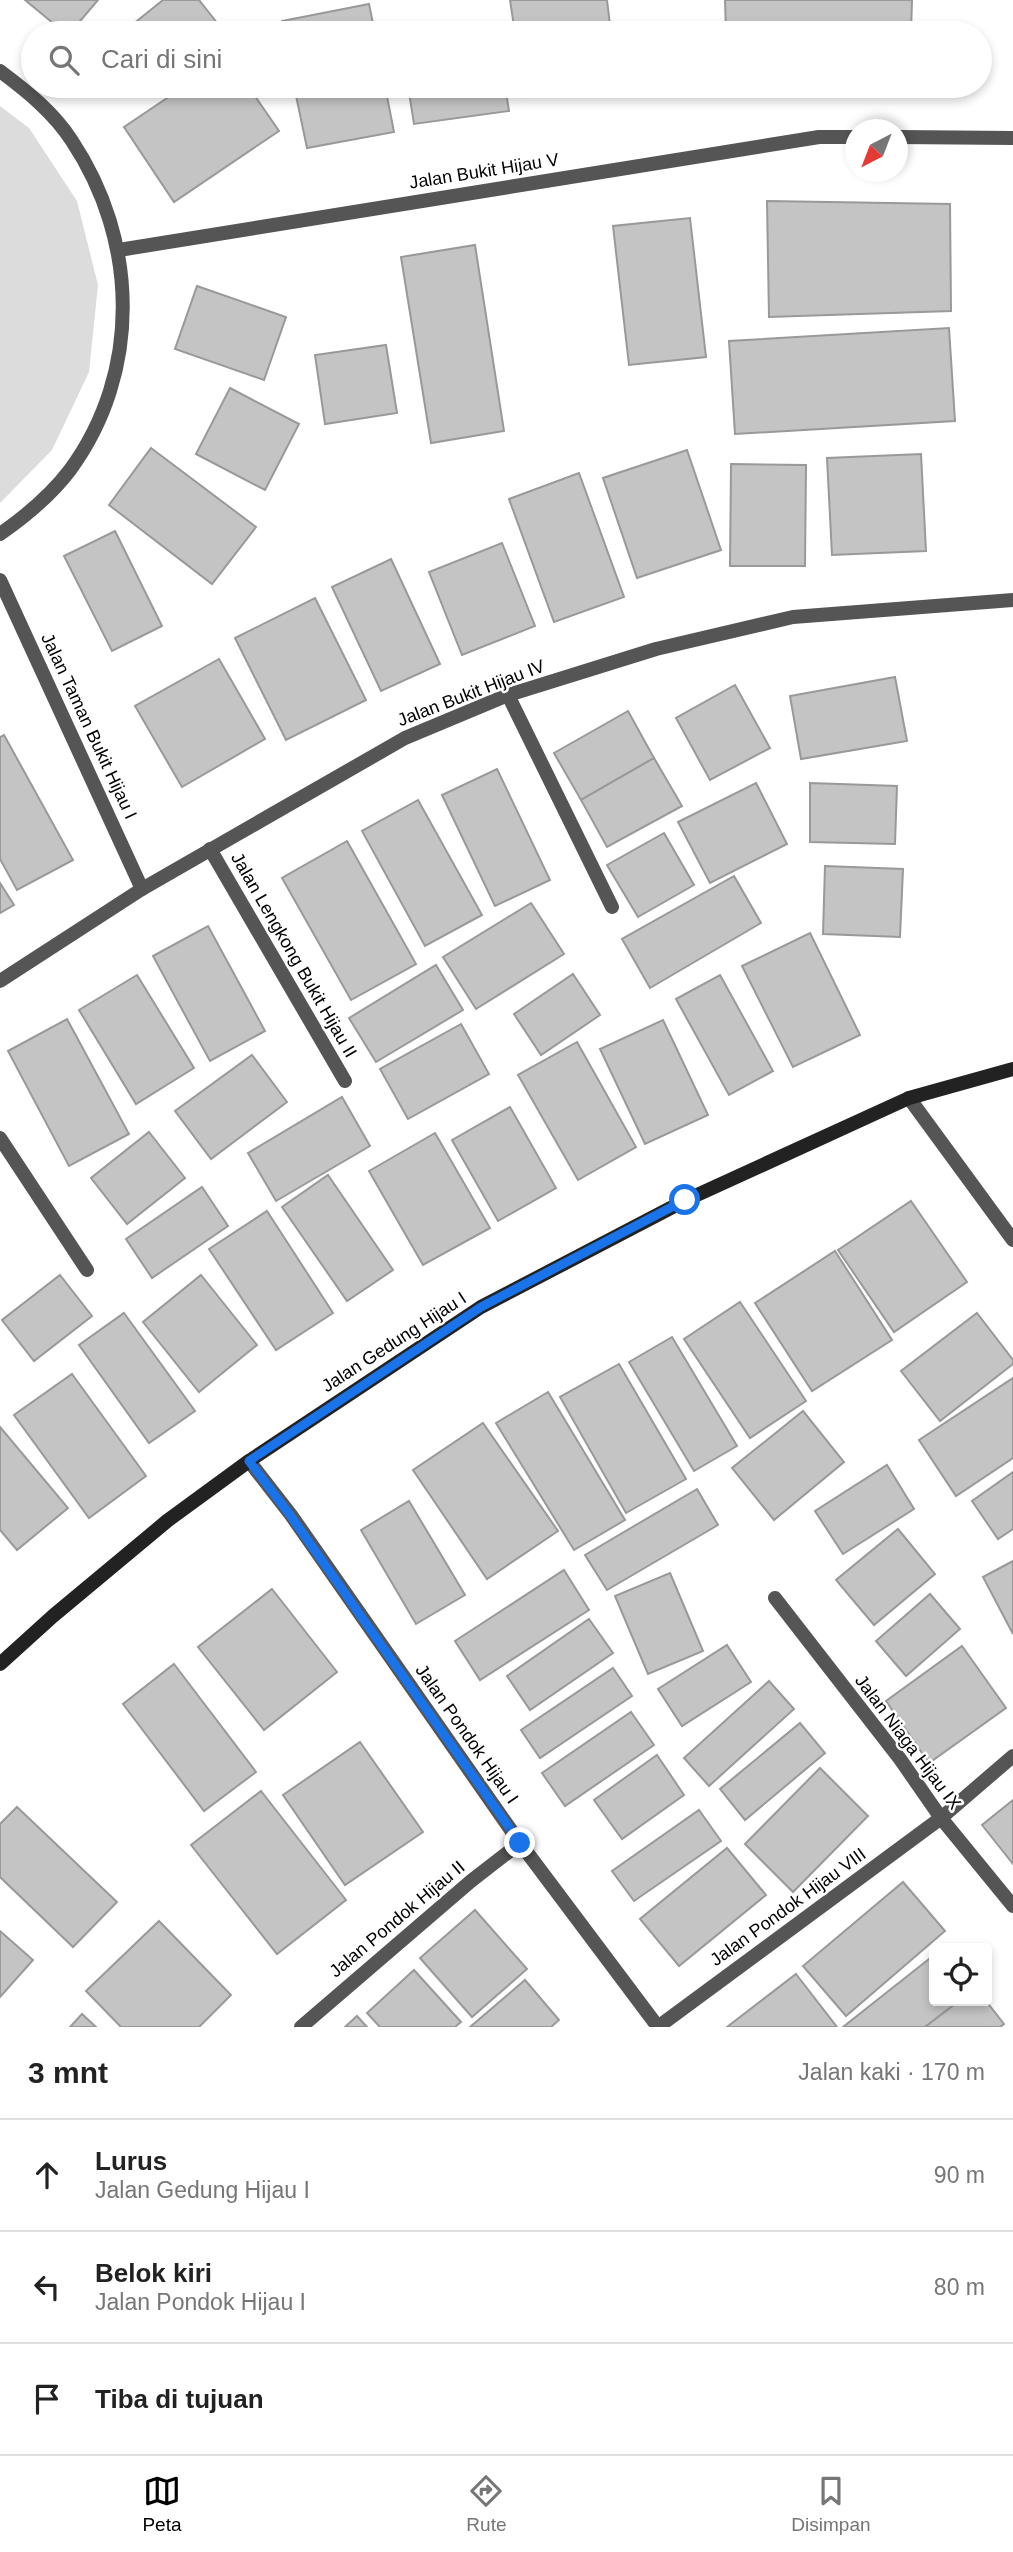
<!DOCTYPE html>
<html lang="id">
<head>
<meta charset="utf-8">
<style>
	:root { --surface:#fff; --page:#f6f6f6; --text:#222; --muted:#767676; --line:#e0e0e0; --accent:#000 }
	body { margin:0; font-family:Helvetica,sans-serif; background:var(--page); color:var(--text) }
	.controls { position:absolute; right:21px; bottom:21px; display:grid; overflow:hidden; border-radius:7px; box-shadow:0 4px 10px #0003 }
	.controls button { width:63px; height:63px; display:grid; place-items:center; padding:0; border:0; border-bottom:2px solid var(--line); background:var(--surface); color:var(--text); font:35px sans-serif }
	.compass { position:absolute; left:845px; top:119px; width:63px; height:63px; border-radius:50%; background:var(--surface); box-shadow:0 4px 10px #0003; rotate:222deg }
	.stop { position:absolute; width:21px; height:21px; margin:-16px; border:5px solid #1a73e8; border-radius:50%; background:#fff }
	.stop.end { background:#1a73e8; border-color:#fff; box-shadow:0 2px 7px #0008 }
	.list { margin:0; padding:0; list-style:none }
	h2 { display:flex; justify-content:space-between; align-items:center; height:91px; margin:0; padding:0 28px; font-size:30px }
	h2 small { font-size:23px; font-weight:400; color:var(--muted) }
	.list li { display:grid; grid-template-columns:46px 1fr auto; gap:21px; align-items:center; box-sizing:border-box; height:112px; padding:0 28px; border-top:2px solid var(--line) }
	.list b { display:block; font-size:26px; white-space:nowrap }
	.list p { margin:0; font-size:23px; white-space:nowrap; color:var(--muted) }
	.list em { font-size:23px; font-style:normal; color:var(--muted) }
	.icon { flex:none; width:38px; height:38px; fill:none; stroke:currentColor; stroke-width:2; stroke-linecap:round; stroke-linejoin:round }
	.map { position:relative; flex:none; width:1013px; height:2027px; overflow:hidden }
	.search { position:absolute; background:var(--surface); box-shadow:0 4px 10px #0003; left:21px; right:21px; top:21px; height:77px; display:flex; align-items:center; gap:18px; box-sizing:border-box; padding:0 24px; border-radius:38px; color:var(--muted); font-size:26px }
	.sheet { height:427px; background:var(--surface) }
	nav { display:flex; justify-content:space-around; align-items:center; box-sizing:border-box; height:98px; border-top:2px solid var(--line); background:var(--surface); font-size:19px; color:var(--muted) }
	nav a { display:grid; justify-items:center; gap:4px }
	nav .on { color:var(--accent) }
	.map>svg:first-child { display:block }
</style>
</head>
<body>
<div class="map">
<svg width="1013" height="2027" viewBox="0 0 1013 2027">
	<rect width="100%" height="100%" fill="#fff"/>
	<polygon fill="#dcdcdc" points="0,106 29,128 77,201 98,285 89,372 52,450 0,503"/>
	<g fill="#c4c4c4" stroke="#999" stroke-width="2">
		<polygon points="25,0 98,0 70,33 65,33"/>
		<polygon points="163,0 199,0 218,24 207,33 122,33"/>
		<polygon points="510,0 607,0 611,33 515,33"/>
		<polygon points="725,0 912,0 911,33 726,33"/>
		<polygon points="369,4 375,33 284,33 282,21"/>
		<polygon points="497,28 498,33 457,33"/>
		<polygon points="185,86 248,86 279,131 174,202 124,127"/>
		<polygon points="294,86 385,86 394,132 307,148"/>
		<polygon points="408,86 505,86 509,111 414,124"/>
		<polygon points="522,86 572,86 524,97"/>
		<polygon points="767,201 950,204 951,311 769,317"/>
		<polygon points="690,218 706,357 629,365 613,226"/>
		<polygon points="475,245 504,431 431,443 401,257"/>
		<polygon points="197,286 286,317 264,380 175,349"/>
		<polygon points="949,328 955,421 735,434 729,341"/>
		<polygon points="386,345 397,413 325,424 315,355"/>
		<polygon points="230,388 299,424 265,490 196,454"/>
		<polygon points="151,448 256,527 212,584 109,505"/>
		<polygon points="687,450 721,550 637,578 603,478"/>
		<polygon points="921,454 926,551 832,555 827,458"/>
		<polygon points="731,464 806,465 805,566 730,566"/>
		<polygon points="579,473 624,597 554,622 509,499"/>
		<polygon points="115,531 162,626 112,651 64,556"/>
		<polygon points="502,543 535,626 462,655 429,572"/>
		<polygon points="391,559 440,664 381,691 332,587"/>
		<polygon points="315,598 366,700 286,740 235,638"/>
		<polygon points="219,659 265,739 182,787 135,706"/>
		<polygon points="895,677 907,741 801,759 790,696"/>
		<polygon points="735,685 770,748 710,780 676,718"/>
		<polygon points="628,711 654,758 581,800 554,753"/>
		<polygon points="4,735 73,860 17,890 0,859 0,737"/>
		<polygon points="654,758 682,806 607,847 581,800"/>
		<polygon points="497,769 550,880 495,906 442,795"/>
		<polygon points="756,783 787,844 710,883 678,822"/>
		<polygon points="810,783 897,786 895,844 810,842"/>
		<polygon points="418,800 482,915 425,946 362,831"/>
		<polygon points="664,833 694,885 638,917 607,865"/>
		<polygon points="347,841 416,964 351,1000 282,878"/>
		<polygon points="825,866 903,869 900,937 823,934"/>
		<polygon points="734,876 761,923 650,988 622,939"/>
		<polygon points="0,883 14,905 0,913"/>
		<polygon points="531,903 564,954 476,1009 443,957"/>
		<polygon points="208,926 265,1031 210,1061 153,956"/>
		<polygon points="810,933 860,1035 793,1067 742,966"/>
		<polygon points="436,965 463,1010 376,1062 349,1018"/>
		<polygon points="573,974 600,1015 541,1055 514,1014"/>
		<polygon points="137,975 194,1068 136,1104 79,1010"/>
		<polygon points="720,975 773,1071 729,1095 676,999"/>
		<polygon points="67,1019 129,1134 69,1166 8,1051"/>
		<polygon points="663,1020 708,1115 645,1144 600,1049"/>
		<polygon points="461,1024 489,1074 408,1119 380,1069"/>
		<polygon points="577,1042 636,1147 578,1180 518,1075"/>
		<polygon points="252,1055 287,1102 211,1159 175,1111"/>
		<polygon points="342,1097 370,1146 276,1201 248,1153"/>
		<polygon points="510,1107 556,1188 498,1221 452,1140"/>
		<polygon points="149,1132 185,1178 127,1224 91,1178"/>
		<polygon points="435,1133 490,1228 423,1265 369,1171"/>
		<polygon points="328,1175 393,1270 347,1301 282,1207"/>
		<polygon points="202,1187 228,1226 152,1278 126,1239"/>
		<polygon points="911,1201 967,1282 894,1332 838,1250"/>
		<polygon points="267,1211 333,1313 276,1350 209,1249"/>
		<polygon points="835,1251 892,1340 812,1391 755,1303"/>
		<polygon points="60,1275 92,1316 34,1361 2,1320"/>
		<polygon points="201,1275 257,1345 199,1392 143,1322"/>
		<polygon points="740,1302 806,1401 750,1438 684,1339"/>
		<polygon points="124,1313 195,1411 149,1443 79,1345"/>
		<polygon points="977,1313 1013,1360 1013,1364 940,1421 901,1371"/>
		<polygon points="672,1337 737,1446 694,1471 629,1362"/>
		<polygon points="619,1364 686,1479 626,1513 560,1397"/>
		<polygon points="72,1374 146,1476 89,1518 14,1415"/>
		<polygon points="1013,1378 1013,1458 956,1496 919,1440"/>
		<polygon points="548,1392 625,1520 574,1550 496,1423"/>
		<polygon points="803,1411 844,1462 774,1520 732,1468"/>
		<polygon points="483,1423 558,1531 487,1579 413,1470"/>
		<polygon points="0,1427 68,1508 17,1550 0,1530"/>
		<polygon points="887,1465 914,1509 843,1554 815,1511"/>
		<polygon points="1013,1472 1013,1529 998,1539 972,1501"/>
		<polygon points="697,1489 718,1525 607,1590 585,1555"/>
		<polygon points="409,1501 465,1595 416,1624 361,1530"/>
		<polygon points="898,1529 935,1574 874,1625 836,1580"/>
		<polygon points="1013,1561 1013,1634 983,1577"/>
		<polygon points="564,1570 589,1610 480,1680 455,1641"/>
		<polygon points="670,1573 703,1651 648,1674 615,1596"/>
		<polygon points="272,1589 337,1672 264,1730 198,1647"/>
		<polygon points="930,1594 960,1629 906,1676 876,1641"/>
		<polygon points="589,1619 613,1653 530,1710 507,1676"/>
		<polygon points="727,1645 751,1682 682,1726 658,1689"/>
		<polygon points="962,1646 1006,1708 929,1763 886,1701"/>
		<polygon points="174,1664 256,1772 204,1811 123,1704"/>
		<polygon points="613,1668 632,1696 540,1758 521,1730"/>
		<polygon points="769,1681 794,1709 709,1786 684,1758"/>
		<polygon points="631,1712 654,1745 565,1806 542,1773"/>
		<polygon points="800,1723 825,1753 745,1820 720,1789"/>
		<polygon points="360,1742 423,1832 345,1885 283,1795"/>
		<polygon points="657,1755 684,1795 622,1839 594,1800"/>
		<polygon points="820,1768 868,1816 793,1892 745,1844"/>
		<polygon points="261,1791 346,1900 277,1954 191,1845"/>
		<polygon points="1013,1800 1013,1864 982,1825"/>
		<polygon points="17,1807 117,1902 73,1947 0,1877 0,1824"/>
		<polygon points="699,1810 721,1841 634,1901 612,1871"/>
		<polygon points="727,1848 766,1895 679,1966 640,1919"/>
		<polygon points="903,1882 945,1931 846,2016 803,1966"/>
		<polygon points="475,1910 527,1969 472,2017 420,1958"/>
		<polygon points="159,1921 231,1995 199,2027 121,2027 86,1991"/>
		<polygon points="0,1931 33,1960 0,1997"/>
		<polygon points="934,1955 934,2001 959,2001 925,2027 843,2027"/>
		<polygon points="414,1970 461,2022 455,2027 380,2027 367,2013"/>
		<polygon points="796,1974 837,2027 727,2027"/>
		<polygon points="525,1980 559,2020 551,2027 470,2027"/>
		<polygon points="959,2001 986,2001 1004,2024 1000,2027 925,2027"/>
		<polygon points="82,2014 96,2027 70,2027"/>
		<polygon points="357,2016 367,2027 345,2027"/>
	</g>
	<g fill="none" stroke-linecap="round" stroke-linejoin="round">
		<g stroke="#555" stroke-width="14">
			<path d="M0,71C27,91 54,113 72,141C138,240 142,372 70,470C51,495 26,516 0,534"/>
			<polyline points="898,137 1013,138"/>
			<polyline points="119,250 819,137 856,137"/>
			<polyline points="0,580 142,889"/>
			<polyline points="508,695 612,907"/>
			<polyline points="210,849 345,1081"/>
			<polyline points="0,981 142,889 405,738 508,695 656,649 793,617 1013,600"/>
			<polyline points="909,1098 1013,1240"/>
			<polyline points="0,1138 87,1270"/>
			<polyline points="249,1461 291,1515 520,1843 658,2027"/>
			<polyline points="775,1598 900,1759 941,1818 1013,1906"/>
			<polyline points="301,2027 471,1881 520,1843"/>
			<polyline points="658,2027 941,1818 1013,1756"/>
		</g>
		<polyline stroke="#222" stroke-width="14" points="0,1664 53,1616 167,1521 249,1461 481,1307 686,1200 909,1098 1013,1069"/>
	</g>
	<g fill="none" stroke-linecap="round" stroke-linejoin="round">
		<polyline stroke="#1a73e8" stroke-width="9" points="520,1843 290,1515 249,1461 481,1307 685,1200"/>
	</g>
	<g text-anchor="middle" dominant-baseline="central" stroke-width="5" stroke-linejoin="round" paint-order="stroke">
		<g font-size="18" fill="#000" stroke="#fff">
			<text transform="translate(484 171) rotate(-9)">Jalan Bukit Hijau V</text>
			<text transform="translate(471 693) rotate(-21)">Jalan Bukit Hijau IV</text>
			<text transform="translate(89 726) rotate(65)">Jalan Taman Bukit Hijau I</text>
			<text transform="translate(294 955) rotate(60)">Jalan Lengkong Bukit Hijau II</text>
			<text transform="translate(394 1342) rotate(-33)">Jalan Gedung Hijau I</text>
			<text transform="translate(467 1734) rotate(55)">Jalan Pondok Hijau I</text>
			<text transform="translate(908 1742) rotate(53)">Jalan Niaga Hijau IX</text>
			<text transform="translate(788 1907) rotate(-36)">Jalan Pondok Hijau VIII</text>
			<text transform="translate(397 1919) rotate(-40)">Jalan Pondok Hijau II</text>
		</g>
	</g>
</svg>
<div class="controls">
<button><svg class="icon" aria-label="locate" viewBox="0 0 24 24"><circle cx="12" cy="12" r="6"/><path d="M12 2v4M12 18v4M2 12h4M18 12h4"/></svg></button>
</div>
<svg class="compass" viewBox="-18 -18 36 36"><path d="M0-13l5 13h-10z" fill="#e53935"/><path d="M0 13l5-13h-10z" fill="#767676"/></svg>
<div class="stop" style="left:685px;top:1200px"></div>
<div class="stop end" style="left:520px;top:1843px"></div>
<div class="search"><svg class="icon" aria-label="search" viewBox="0 0 24 24"><circle cx="10" cy="10" r="6"/><path d="M15 15l6 6"/></svg>Cari di sini</div>
</div>
<section class="sheet">
<h2>3 mnt<small>Jalan kaki · 170 m</small></h2>
<ul class="list">
<li><svg class="icon" aria-label="ahead" viewBox="0 0 24 24"><path d="M12 20V5M6 11l6-6 6 6"/></svg><div><b>Lurus</b><p>Jalan Gedung Hijau I</p></div><em>90 m</em></li>
<li><svg class="icon" aria-label="left" viewBox="0 0 24 24"><path d="M17 20v-9H6M10 6l-5 5 5 5"/></svg><div><b>Belok kiri</b><p>Jalan Pondok Hijau I</p></div><em>80 m</em></li>
<li><svg class="icon" aria-label="arrive" viewBox="0 0 24 24"><path d="M6 21V4h12l-3 4 3 4H6"/></svg><div><b>Tiba di tujuan</b></div></li>
</ul>
</section>
<nav>
<a class="on"><svg class="icon" aria-label="map" viewBox="0 0 24 24"><path d="M3 6l6-2 6 2 6-2v14l-6 2-6-2-6 2zM9 4v14M15 6v14"/></svg>Peta</a>
<a><svg class="icon" aria-label="directions" viewBox="0 0 24 24"><path d="M12 3l9 9-9 9-9-9zM9 14v-3h6M13 9l2 2-2 2"/></svg>Rute</a>
<a><svg class="icon" aria-label="saved" viewBox="0 0 24 24"><path d="M7 4h10v16l-5-4-5 4z"/></svg>Disimpan</a>
</nav>
</body>
</html>
